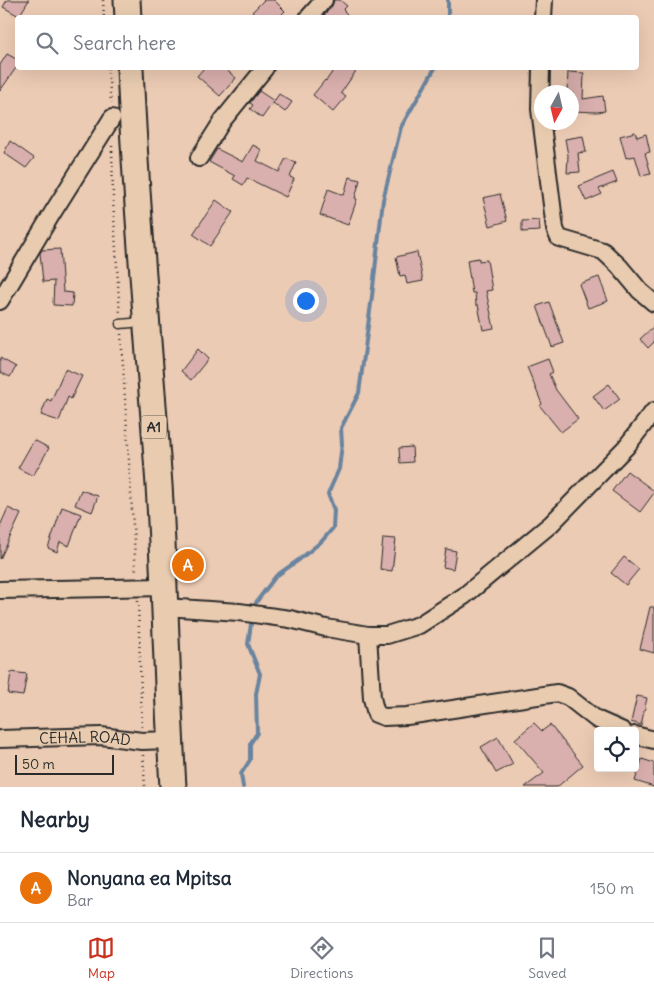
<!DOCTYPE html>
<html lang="en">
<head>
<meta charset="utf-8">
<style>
	:root { --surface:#fff; --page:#f6f6f7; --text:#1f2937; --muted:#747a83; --line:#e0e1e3; --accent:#c8321e }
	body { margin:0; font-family:Delius,sans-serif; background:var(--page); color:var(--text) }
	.controls { position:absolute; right:15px; bottom:15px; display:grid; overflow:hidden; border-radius:5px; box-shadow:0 5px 20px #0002 }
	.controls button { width:45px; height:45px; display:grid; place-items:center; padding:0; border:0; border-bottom:1px solid var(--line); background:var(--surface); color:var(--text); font:25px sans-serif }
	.compass { position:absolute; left:534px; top:85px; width:45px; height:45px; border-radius:50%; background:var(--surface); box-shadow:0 5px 20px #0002; rotate:188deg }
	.scale { position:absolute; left:15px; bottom:12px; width:99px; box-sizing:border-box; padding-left:5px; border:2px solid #2b2b2b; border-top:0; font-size:14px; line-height:18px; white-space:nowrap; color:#2b2b2b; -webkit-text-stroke:4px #e9ccb0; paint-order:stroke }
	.you { position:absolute; left:305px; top:300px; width:18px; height:18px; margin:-12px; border:4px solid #fff; border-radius:50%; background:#1a73e8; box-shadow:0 0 0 8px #1a73e833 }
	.badge { display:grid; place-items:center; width:32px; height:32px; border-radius:50%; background:var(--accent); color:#fff; font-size:16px; font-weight:700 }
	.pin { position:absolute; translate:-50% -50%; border:2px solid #fff; box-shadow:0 1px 5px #0006 }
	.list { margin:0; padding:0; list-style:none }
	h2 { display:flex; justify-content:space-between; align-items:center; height:65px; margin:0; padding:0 20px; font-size:21px }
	h2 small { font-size:16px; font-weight:400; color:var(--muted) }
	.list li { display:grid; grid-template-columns:32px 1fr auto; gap:15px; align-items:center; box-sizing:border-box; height:70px; padding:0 20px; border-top:1px solid var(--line) }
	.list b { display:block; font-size:19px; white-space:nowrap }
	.list p { margin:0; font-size:16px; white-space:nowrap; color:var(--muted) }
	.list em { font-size:16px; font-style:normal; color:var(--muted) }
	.icon { flex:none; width:28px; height:28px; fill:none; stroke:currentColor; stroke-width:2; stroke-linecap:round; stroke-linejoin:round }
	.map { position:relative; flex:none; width:654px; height:787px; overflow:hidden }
	.search { position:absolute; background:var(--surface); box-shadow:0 5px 20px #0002; left:15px; right:15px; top:15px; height:55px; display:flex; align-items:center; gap:12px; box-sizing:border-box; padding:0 18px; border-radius:5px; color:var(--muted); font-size:19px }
	.sheet { height:135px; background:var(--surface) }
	nav { display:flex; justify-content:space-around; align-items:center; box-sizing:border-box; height:70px; border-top:1px solid var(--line); background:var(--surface); font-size:14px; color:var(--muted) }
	nav a { display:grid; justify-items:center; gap:2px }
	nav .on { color:var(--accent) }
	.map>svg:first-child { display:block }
</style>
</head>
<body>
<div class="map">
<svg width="654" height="787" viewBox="0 0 654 787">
	<rect width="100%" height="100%" fill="#eccbb4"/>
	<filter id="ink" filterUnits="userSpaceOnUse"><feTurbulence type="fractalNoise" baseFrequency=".02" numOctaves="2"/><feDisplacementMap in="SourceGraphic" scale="10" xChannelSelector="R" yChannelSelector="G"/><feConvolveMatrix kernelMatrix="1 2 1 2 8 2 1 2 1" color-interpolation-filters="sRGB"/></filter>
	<g filter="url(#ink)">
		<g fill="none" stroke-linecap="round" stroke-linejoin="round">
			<g stroke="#69849f" stroke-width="4">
				<polyline points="448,0 448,18"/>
				<polyline points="254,607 257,601 276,576 300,559 322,541 333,528 334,510 328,494 339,469 342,444 341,428 359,393 372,296 383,200 401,127 435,68"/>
				<polyline points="243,787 241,774 250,760 250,744 257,733 256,694 260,674 248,644 251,624"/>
			</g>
		</g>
		<g fill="#dab0ae" stroke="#2b2b2b">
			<polygon points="7,0 29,0 19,16 3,7"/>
			<polygon points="264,0 274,0 285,11 278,18 258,18 252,12"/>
			<polygon points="334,0 340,0 347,6 343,10 351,18 322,18 332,6"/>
			<polygon points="7,54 18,60 18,65 0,91 0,65"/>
			<polygon points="204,68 224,68 236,78 220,96 197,76"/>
			<polygon points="335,68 358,68 341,93 346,97 333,112 313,95 325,80 326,81"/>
			<polygon points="568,72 584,73 583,99 603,96 605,111 597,112 572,111 572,92 567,92"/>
			<polygon points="259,91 274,101 262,118 250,109 253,105 250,103"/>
			<polygon points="279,94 292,102 285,112 273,103"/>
			<polygon points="635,132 637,137 646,134 650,152 645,153 651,174 641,176 635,156 626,158 620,136"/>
			<polygon points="583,136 586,152 578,153 580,172 567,173 568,155 565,139"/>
			<polygon points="10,141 34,158 26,168 4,153"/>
			<polygon points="253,145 262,150 257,161 279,172 286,158 296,163 290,177 294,179 286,197 247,178 243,185 233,179 235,176 209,162 217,149 243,162"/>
			<polygon points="613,172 617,182 599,189 602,194 586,201 579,186"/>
			<polygon points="349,177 360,180 355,198 357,199 348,225 320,215 328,189 344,195"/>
			<polygon points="500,194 507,221 490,226 483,198"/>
			<polygon points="216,200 233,212 210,246 193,234"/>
			<polygon points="539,220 540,231 522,232 522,221"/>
			<polygon points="60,249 63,292 73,293 72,306 53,305 54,281 43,282 40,253 42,250"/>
			<polygon points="417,252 423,281 407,284 405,275 400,276 396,257"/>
			<polygon points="479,258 479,261 487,260 492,290 486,291 494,328 483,330 478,305 476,305 475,293 472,293 467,260"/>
			<polygon points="599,277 608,301 588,308 579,284"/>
			<polygon points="549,302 564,343 552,347 537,306"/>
			<polygon points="654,326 654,342 648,348 640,339"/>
			<polygon points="198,349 208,359 191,380 181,371"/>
			<polygon points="0,358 16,367 10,377 0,372"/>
			<polygon points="548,359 553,372 549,374 556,390 578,419 561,432 540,406 542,404 527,367"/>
			<polygon points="65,369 82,376 71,399 68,397 59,421 41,415 47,399 51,401"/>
			<polygon points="609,384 620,399 604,411 593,396"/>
			<polygon points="34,440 49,448 33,476 18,468"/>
			<polygon points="412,447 413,462 400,463 399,448"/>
			<polygon points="627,471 654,491 654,493 640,512 612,491"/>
			<polygon points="81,490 98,496 92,512 75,505"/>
			<polygon points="62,507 81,514 69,546 60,542 57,552 48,548"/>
			<polygon points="8,508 21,514 0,559 0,526"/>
			<polygon points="383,538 396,539 392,571 380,569"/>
			<polygon points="446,549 456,551 453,569 443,567"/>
			<polygon points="624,557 639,569 626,585 611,573"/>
			<polygon points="650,607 654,607 654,653 640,649"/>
			<polygon points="11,672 27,674 23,696 8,694"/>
			<polygon points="637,696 647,698 641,725 631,722"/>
			<polygon points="534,723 542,731 550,725 583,765 557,787 525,787 544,773 515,739"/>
			<polygon points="498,737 513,764 496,773 481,747"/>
			<polygon points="642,759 654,763 654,787 635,781"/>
		</g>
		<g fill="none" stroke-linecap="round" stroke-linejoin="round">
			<defs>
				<polyline id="lane" points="120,324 143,322"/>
				<g id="street">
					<polyline points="308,18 324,0"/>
					<polyline points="543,18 544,0"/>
					<polyline points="541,68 540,109 555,229 559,238 603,251 619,266 640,291 654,303"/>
					<polyline points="199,158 223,120 265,68"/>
					<polyline points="0,301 53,212 112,118"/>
					<polyline points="0,590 165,587"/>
					<polyline points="165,607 239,612 290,619 326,628 368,635 387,635 419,625 464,596 551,524 626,447 654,411"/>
					<polyline points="368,635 372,698 376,714 384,717 407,716 557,693 568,697 596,719 623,731"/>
					<polyline points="635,735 654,740"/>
					<path id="s1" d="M0,739L101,736L142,741L170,740"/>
				</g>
				<g id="primary">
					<polyline points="127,0 128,18"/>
					<path d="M130,68C136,207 149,346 159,485C165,586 167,687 173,787"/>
				</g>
			</defs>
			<use href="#lane" stroke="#2b2b2b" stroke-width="11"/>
			<use href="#street" stroke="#2b2b2b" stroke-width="20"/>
			<use href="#primary" stroke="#2b2b2b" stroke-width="29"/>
			<g stroke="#2b2b2b" stroke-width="2.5" stroke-dasharray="1 4" stroke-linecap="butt">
				<polyline points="103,0 104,18"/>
				<polyline points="108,68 111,103"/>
				<polyline points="112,146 113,200 120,316"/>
				<polyline points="121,334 136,573"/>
				<polyline points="138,601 142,728"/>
				<polyline points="143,755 145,787"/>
			</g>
			<use href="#lane" stroke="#e9ccb0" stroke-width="8"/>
			<use href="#street" stroke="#e9ccb0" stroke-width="16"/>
			<use href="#primary" stroke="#e9ccb0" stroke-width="25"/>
		</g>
	</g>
	<g text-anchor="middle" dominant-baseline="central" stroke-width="4.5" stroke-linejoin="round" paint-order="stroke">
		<rect fill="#e9ccb0" stroke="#645b53" stroke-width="1" x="141.5" y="415.5" width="25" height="23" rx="4"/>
		<g font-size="14" font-weight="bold" fill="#2b2b2b">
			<text x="154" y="427">A1</text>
		</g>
		<g font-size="15" fill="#2b2b2b" stroke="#e9ccb0">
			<text stroke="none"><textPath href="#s1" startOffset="85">CEHAL ROAD</textPath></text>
		</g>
	</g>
</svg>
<div class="controls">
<button><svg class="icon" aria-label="locate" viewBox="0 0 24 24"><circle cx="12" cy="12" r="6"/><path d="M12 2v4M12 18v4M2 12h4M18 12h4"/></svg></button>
</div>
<svg class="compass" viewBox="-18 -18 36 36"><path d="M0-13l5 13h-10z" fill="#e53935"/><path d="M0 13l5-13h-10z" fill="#747a83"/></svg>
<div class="scale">50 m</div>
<div class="you"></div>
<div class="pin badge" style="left:188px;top:565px;background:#e8710a">A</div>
<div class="search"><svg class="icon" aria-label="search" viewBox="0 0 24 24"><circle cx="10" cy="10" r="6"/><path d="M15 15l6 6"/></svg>Search here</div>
</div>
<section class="sheet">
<h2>Nearby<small></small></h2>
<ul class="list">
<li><span class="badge" style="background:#e8710a">A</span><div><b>Nonyana ea Mpitsa</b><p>Bar</p></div><em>150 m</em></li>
</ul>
</section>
<nav>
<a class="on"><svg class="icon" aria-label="map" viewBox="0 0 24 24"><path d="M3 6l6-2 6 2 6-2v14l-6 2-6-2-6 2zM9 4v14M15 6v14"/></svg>Map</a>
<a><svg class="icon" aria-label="directions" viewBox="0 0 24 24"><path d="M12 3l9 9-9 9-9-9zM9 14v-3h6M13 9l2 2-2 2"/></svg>Directions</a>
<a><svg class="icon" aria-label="saved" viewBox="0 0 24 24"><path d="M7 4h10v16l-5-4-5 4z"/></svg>Saved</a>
</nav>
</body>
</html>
